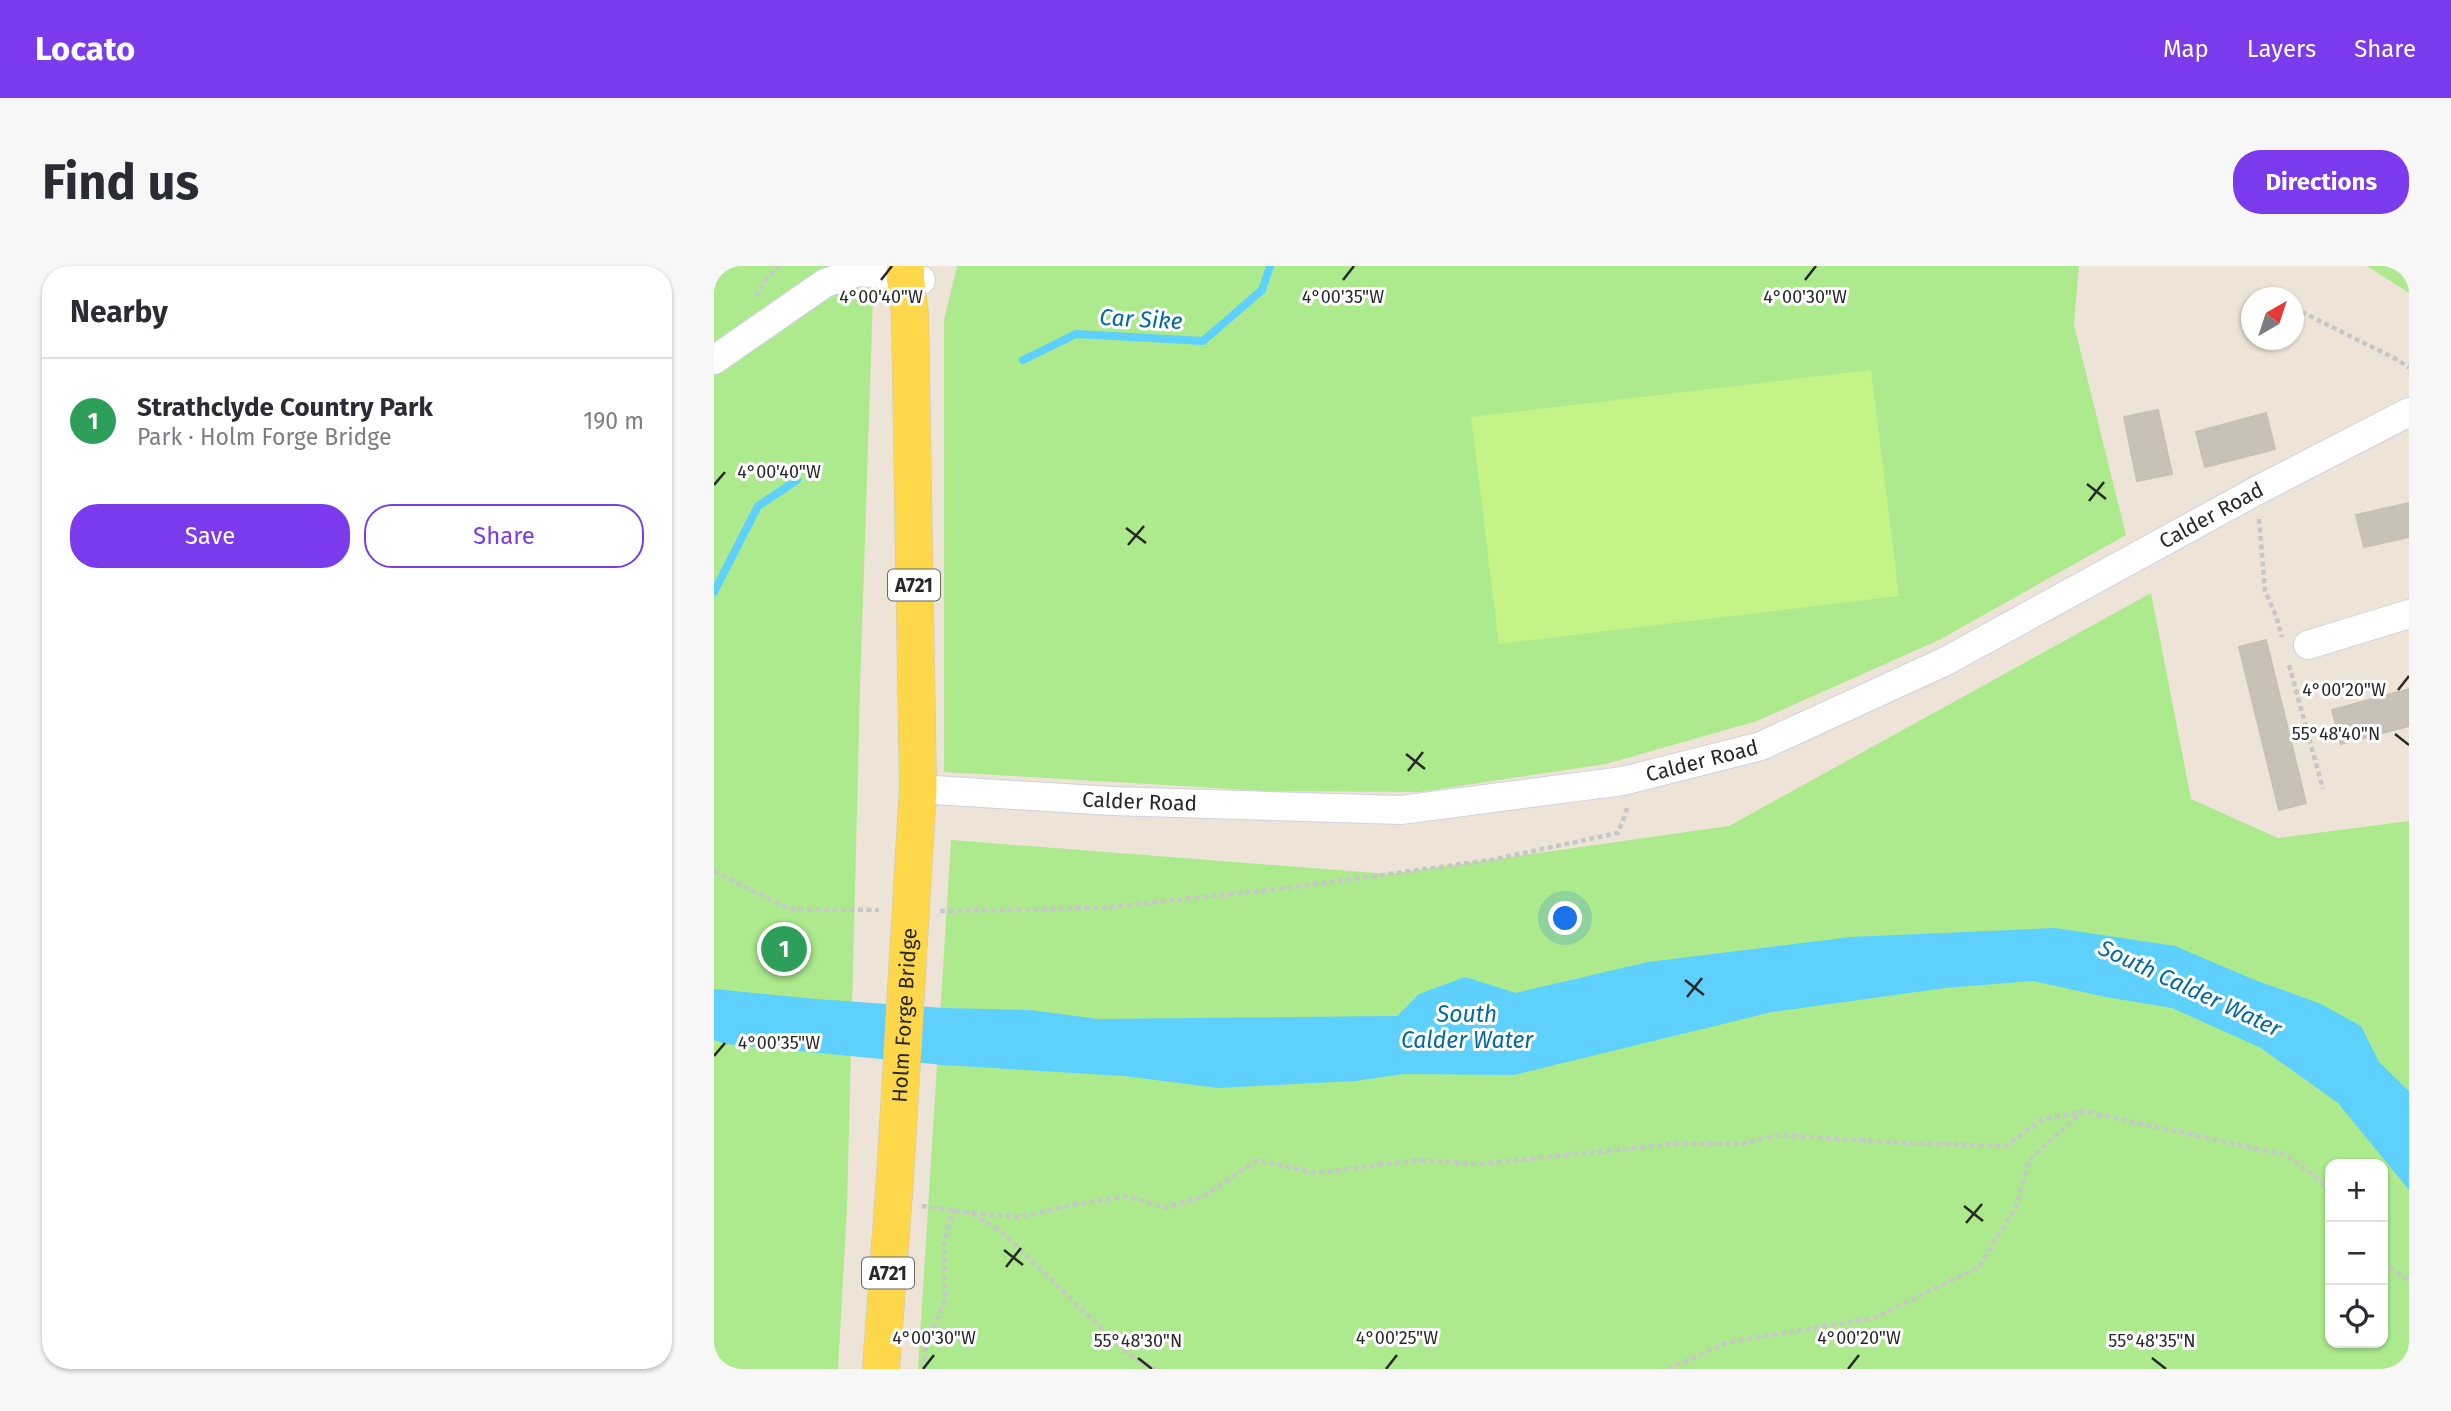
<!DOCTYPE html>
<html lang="en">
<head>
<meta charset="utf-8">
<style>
	:root { --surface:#fff; --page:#f7f7f7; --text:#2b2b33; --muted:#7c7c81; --line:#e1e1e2; --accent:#7c3aed }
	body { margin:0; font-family:"Fira Sans",sans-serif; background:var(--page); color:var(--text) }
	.controls { position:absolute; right:21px; bottom:21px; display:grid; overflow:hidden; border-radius:14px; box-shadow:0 2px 5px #0004 }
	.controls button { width:63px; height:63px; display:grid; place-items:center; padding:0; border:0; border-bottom:2px solid var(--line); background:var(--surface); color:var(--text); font:35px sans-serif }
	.compass { position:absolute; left:1527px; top:21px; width:63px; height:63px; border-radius:50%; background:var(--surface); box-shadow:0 2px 5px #0004; rotate:39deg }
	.you { position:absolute; left:852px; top:653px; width:24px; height:24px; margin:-18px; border:5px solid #fff; border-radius:50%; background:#1a73e8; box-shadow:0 0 0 10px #1a73e833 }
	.badge { display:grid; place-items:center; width:46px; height:46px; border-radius:50%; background:var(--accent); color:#fff; font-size:23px; font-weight:700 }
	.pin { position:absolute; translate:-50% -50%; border:4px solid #fff; box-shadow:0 2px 7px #0006 }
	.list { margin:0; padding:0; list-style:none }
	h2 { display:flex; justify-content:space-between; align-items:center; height:91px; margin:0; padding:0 28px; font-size:30px }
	h2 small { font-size:23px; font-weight:400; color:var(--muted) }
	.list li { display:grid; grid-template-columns:46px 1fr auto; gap:21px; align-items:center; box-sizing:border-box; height:126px; padding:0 28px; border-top:2px solid var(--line) }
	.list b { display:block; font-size:26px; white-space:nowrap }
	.list p { margin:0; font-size:23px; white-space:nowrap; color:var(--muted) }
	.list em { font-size:23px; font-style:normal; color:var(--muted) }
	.actions { display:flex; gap:14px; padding:21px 28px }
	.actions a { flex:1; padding:16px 0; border:2px solid var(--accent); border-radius:28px; text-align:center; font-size:24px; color:var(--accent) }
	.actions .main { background:var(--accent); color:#fff }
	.icon { flex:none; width:38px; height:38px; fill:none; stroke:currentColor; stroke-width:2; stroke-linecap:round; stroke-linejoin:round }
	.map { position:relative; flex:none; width:1695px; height:1103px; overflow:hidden; border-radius:28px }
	header { display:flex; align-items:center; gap:42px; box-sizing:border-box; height:98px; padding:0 35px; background:var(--accent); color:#fff }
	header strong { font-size:33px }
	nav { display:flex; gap:38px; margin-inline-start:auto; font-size:24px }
	.intro { display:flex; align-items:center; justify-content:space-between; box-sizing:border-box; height:168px; padding:0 42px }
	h1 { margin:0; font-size:49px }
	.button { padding:18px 32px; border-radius:28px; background:var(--accent); color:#fff; font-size:24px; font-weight:700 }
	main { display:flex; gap:42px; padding:0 42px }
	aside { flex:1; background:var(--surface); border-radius:28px; box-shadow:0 2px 5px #0004 }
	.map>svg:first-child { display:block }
</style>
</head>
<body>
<header>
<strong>Locato</strong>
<nav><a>Map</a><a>Layers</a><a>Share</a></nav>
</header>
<div class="intro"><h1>Find us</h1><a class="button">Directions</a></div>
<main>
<aside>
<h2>Nearby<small></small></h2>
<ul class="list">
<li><span class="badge" style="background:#2e9e5b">1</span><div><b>Strathclyde Country Park</b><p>Park · Holm Forge Bridge</p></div><em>190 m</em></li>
</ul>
<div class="actions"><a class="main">Save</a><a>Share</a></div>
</aside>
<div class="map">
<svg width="1695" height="1103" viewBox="0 0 1695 1103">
	<rect width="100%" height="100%" fill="#ede4d7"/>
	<g fill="#acea8d" fill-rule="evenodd">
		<polygon points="0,0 160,0 146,424 133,942 124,1103 0,1103"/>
		<polygon points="243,0 1365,0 1360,59 1412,269 1225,374 1043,455 892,498 706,526 553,525 230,506 230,54"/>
		<polygon points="1653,0 1695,0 1695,27"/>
		<path d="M1437,327L1477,533L1564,572L1695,555V1103H204L237,574L675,608L1015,560ZM1616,898H1669V1077H1616Z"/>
	</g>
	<polygon fill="#c4f387" points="1157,104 1185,330 785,378 757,151"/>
	<polygon fill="#5dd0fc" points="1341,662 1461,680 1536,712 1607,738 1647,760 1665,796 1695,825 1695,924 1624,837 1547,782 1458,742 1392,731 1319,715 1231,722 1058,746 800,809 690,808 641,815 504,822 410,810 229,799 12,778 0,774 0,723 102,733 229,742 316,744 384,753 683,750 705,728 751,711 802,727 934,696 1137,671"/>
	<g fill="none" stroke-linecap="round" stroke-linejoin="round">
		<g stroke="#5dd0fc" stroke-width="8">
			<polyline points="309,94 362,68 489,75 548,24 556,0"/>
			<polyline points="0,326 44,240 83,214"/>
		</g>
	</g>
	<g fill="#c7c1b8" stroke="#c8c0b1" stroke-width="2">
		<polygon points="1444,144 1458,208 1423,215 1410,151"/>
		<polygon points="1552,147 1561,183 1491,201 1482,166"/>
		<polygon points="1695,237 1695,271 1650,281 1642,249"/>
		<polygon points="1552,374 1592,537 1565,544 1525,381"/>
		<polygon points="1695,423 1695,460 1627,478 1618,444"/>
	</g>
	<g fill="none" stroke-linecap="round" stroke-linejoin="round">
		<defs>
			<g id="minor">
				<polyline points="0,94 111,17 144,6 191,9 207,14"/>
				<polyline points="1594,379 1695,348"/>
				<path id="s1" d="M204,523L398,535L687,544L909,515L1047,480L1232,395L1542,225L1695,146"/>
			</g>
			<g id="major">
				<polyline points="192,0 191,9 196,48 204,523 200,589"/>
				<polyline points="167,1103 181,912"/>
			</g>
		</defs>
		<use href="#minor" stroke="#cdd1e3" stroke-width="30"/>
		<use href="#major" stroke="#c7c7c7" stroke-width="38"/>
		<g stroke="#c7c7c7" stroke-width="4.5" stroke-dasharray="5 3.5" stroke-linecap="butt">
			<polyline points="1547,26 1558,32"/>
			<polyline points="42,30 53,12 65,0"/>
			<polyline points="1580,42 1684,94 1695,102"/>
			<polyline points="1545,253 1551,325 1562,350 1568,371"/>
			<polyline points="1575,399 1609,523"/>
			<polyline points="0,605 76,643 165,644"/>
			<polyline points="226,645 387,642 573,622 777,594 904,567 914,540"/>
			<polyline points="208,940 258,947 289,967 415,1089 442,1103"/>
			<polyline points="258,947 306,951 357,939 414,930 451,942 490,930 543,894 602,907 704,894 764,898 960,878 1026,878 1065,869 1189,877 1292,880 1328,854 1369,845 1572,889 1616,922"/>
			<polyline points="1669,997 1695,1015"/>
			<polyline points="210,1103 212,1077 231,1035 230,978 239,944"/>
			<polyline points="954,1103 1015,1076 1160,1052 1265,1001 1302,941 1315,894 1368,846"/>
		</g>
		<use href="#minor" stroke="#fff" stroke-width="28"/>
		<use href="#major" stroke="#ffd74a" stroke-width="37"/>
		<defs>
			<g id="major-bridge">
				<path id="s2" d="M181,912L200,589"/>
			</g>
		</defs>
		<use href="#major-bridge" stroke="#c7c7c7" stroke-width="38" stroke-linecap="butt"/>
		<use href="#major-bridge" stroke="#ffd74a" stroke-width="37"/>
	</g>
	<path fill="none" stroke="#282828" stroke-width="2.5" d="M167,14L178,0M629,14L640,0M1091,14L1102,0M1373,218L1392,233M0,219L11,206M1375,235L1390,216M412,262L432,277M414,279L430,260M1684,424L1695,410M1681,468L1695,479M692,488L711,503M694,505L709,486M971,714L990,729M973,731L988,712M0,790L11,777M1250,940L1269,955M1252,957L1268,938M290,984L309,999M292,1001L307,982M424,1092L438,1103M1438,1092L1452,1103M209,1103L220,1089M672,1103L683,1089M1134,1103L1145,1089"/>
	<g text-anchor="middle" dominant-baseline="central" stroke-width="6" stroke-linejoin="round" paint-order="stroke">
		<g fill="#fff" stroke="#686868" stroke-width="2">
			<rect x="174" y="303.5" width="52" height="31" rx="5"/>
			<rect x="148" y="991.5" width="52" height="31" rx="5"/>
		</g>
		<g font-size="19" font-weight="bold" fill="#282828">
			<text x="200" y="319">A721</text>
			<text x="174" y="1007">A721</text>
		</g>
		<g font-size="21" fill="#282828" stroke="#fff">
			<text stroke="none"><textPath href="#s1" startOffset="1356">Calder Road</textPath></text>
			<text stroke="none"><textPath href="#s1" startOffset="789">Calder Road</textPath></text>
			<text stroke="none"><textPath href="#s1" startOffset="222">Calder Road</textPath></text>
			<text stroke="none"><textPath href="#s2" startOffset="163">Holm Forge Bridge</textPath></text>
		</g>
		<g font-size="23" font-style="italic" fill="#006aa4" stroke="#fff">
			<text transform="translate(427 53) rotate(3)">Car Sike</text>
			<text transform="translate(1476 722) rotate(25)">South Calder Water</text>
			<text x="753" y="748">South<tspan x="753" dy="26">Calder Water</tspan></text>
		</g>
	</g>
	<g font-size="18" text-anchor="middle" fill="#282828" stroke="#fff" stroke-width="6" stroke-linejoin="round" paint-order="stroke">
		<text x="167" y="37">4°00'40"W</text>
		<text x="629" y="37">4°00'35"W</text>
		<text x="1091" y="37">4°00'30"W</text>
		<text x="65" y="212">4°00'40"W</text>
		<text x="1630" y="430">4°00'20"W</text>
		<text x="1622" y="474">55°48'40"N</text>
		<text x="65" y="783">4°00'35"W</text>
		<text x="220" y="1078">4°00'30"W</text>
		<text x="683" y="1078">4°00'25"W</text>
		<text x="1145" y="1078">4°00'20"W</text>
		<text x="424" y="1081">55°48'30"N</text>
		<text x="1438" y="1081">55°48'35"N</text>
	</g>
</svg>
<div class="controls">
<button>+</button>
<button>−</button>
<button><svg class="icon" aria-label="locate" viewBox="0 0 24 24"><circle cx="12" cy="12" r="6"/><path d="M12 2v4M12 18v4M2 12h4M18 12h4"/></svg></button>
</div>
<svg class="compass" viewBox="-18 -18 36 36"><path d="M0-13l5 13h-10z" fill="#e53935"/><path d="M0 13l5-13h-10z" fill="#7c7c81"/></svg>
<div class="you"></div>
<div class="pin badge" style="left:70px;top:683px;background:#2e9e5b">1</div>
</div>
</main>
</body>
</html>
